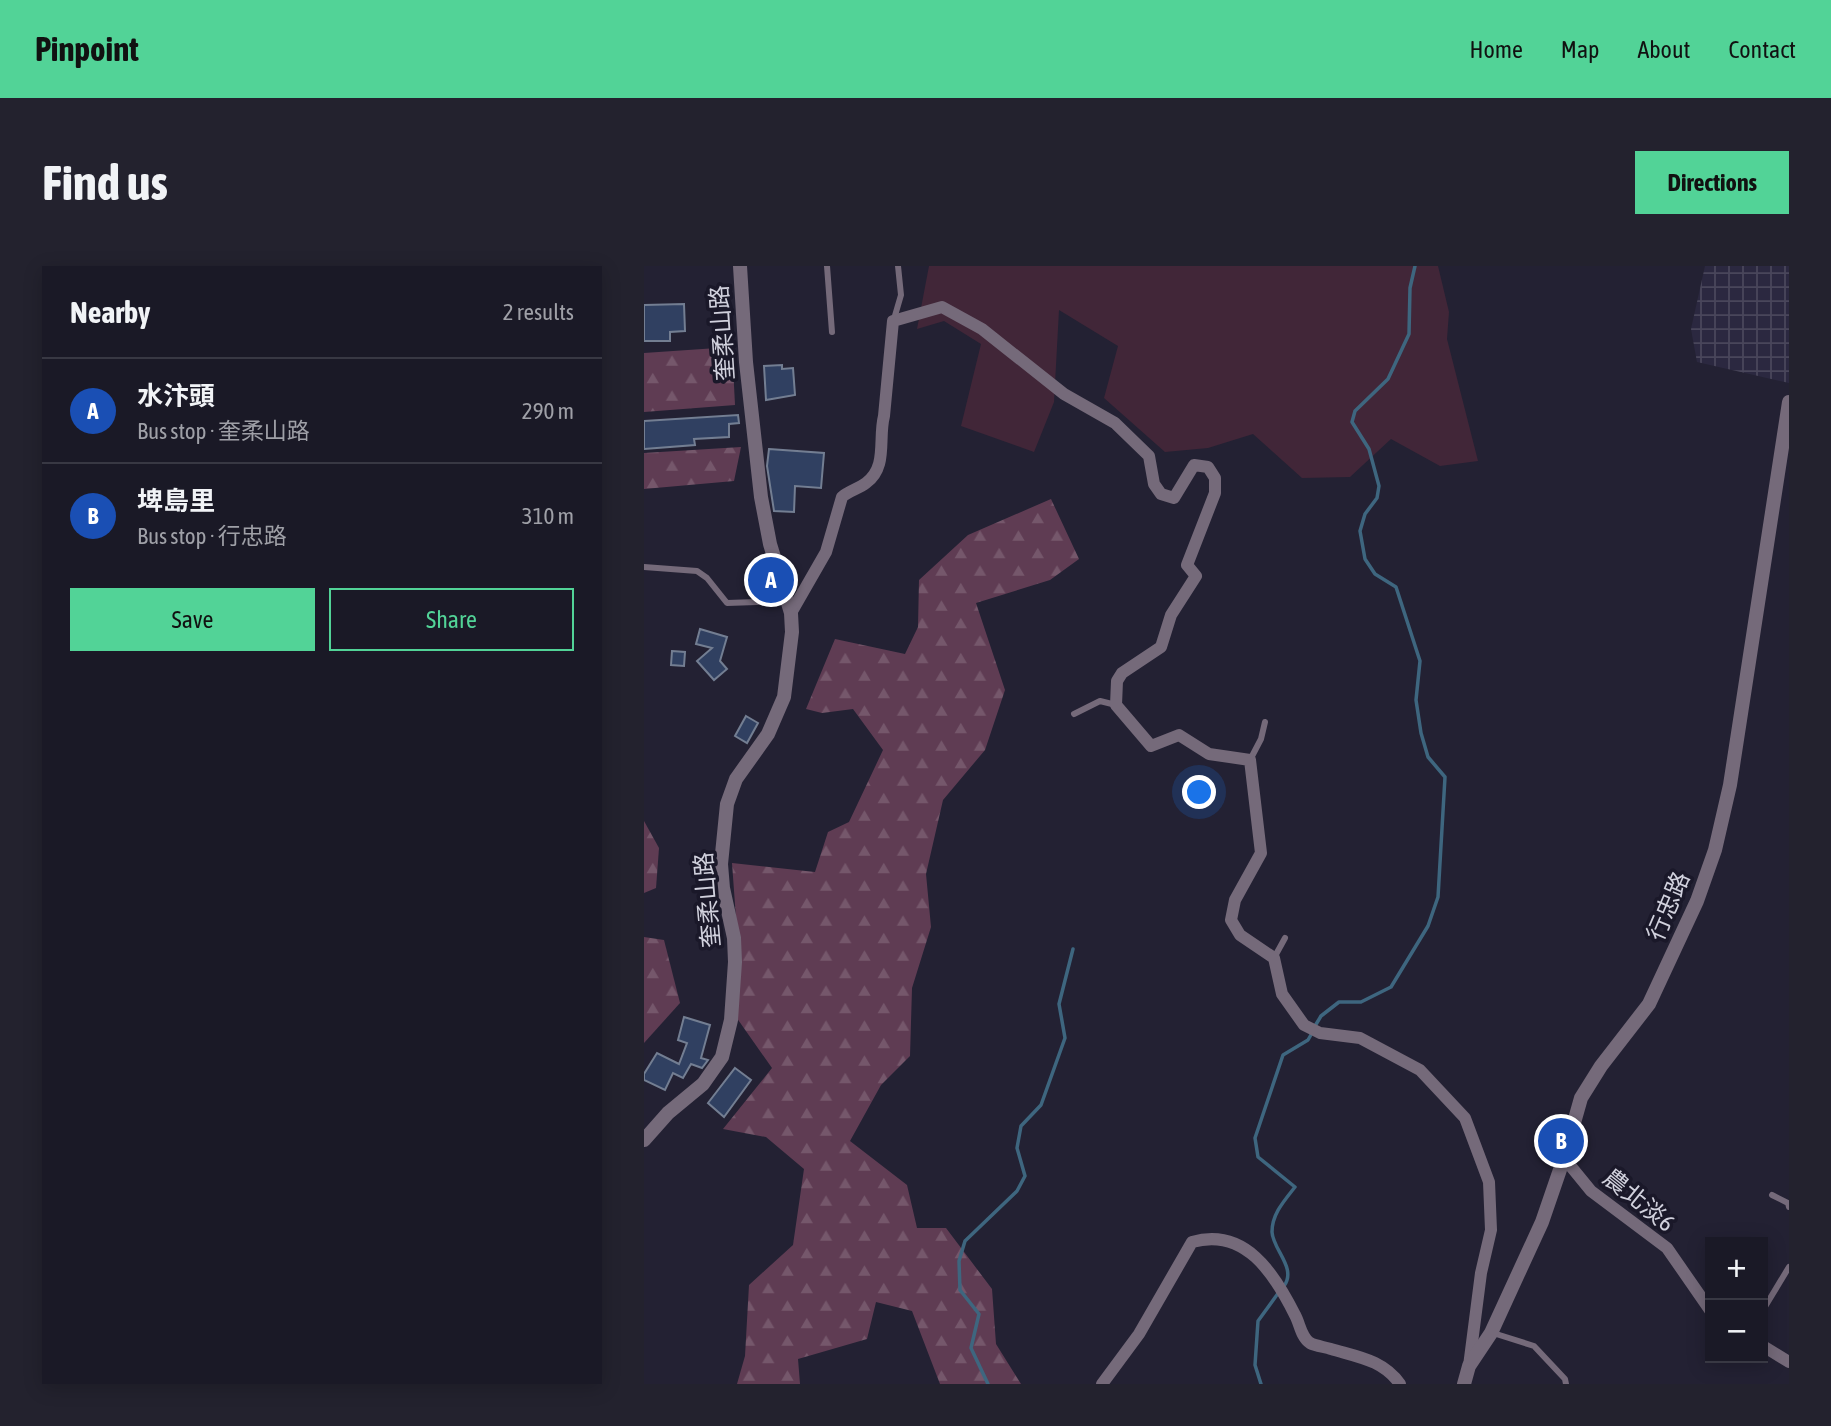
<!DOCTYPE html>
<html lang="en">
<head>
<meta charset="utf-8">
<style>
	:root { --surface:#1a1926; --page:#23222e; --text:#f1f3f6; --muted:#9fa0a7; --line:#383843; --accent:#52d397 }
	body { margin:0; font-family:"Asap Condensed","Noto Sans TC",sans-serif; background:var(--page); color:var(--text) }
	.controls { position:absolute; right:21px; bottom:21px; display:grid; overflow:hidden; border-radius:0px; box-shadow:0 4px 18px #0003 }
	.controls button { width:63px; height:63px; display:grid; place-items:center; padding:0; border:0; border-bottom:2px solid var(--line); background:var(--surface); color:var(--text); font:35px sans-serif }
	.you { position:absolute; left:556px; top:527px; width:24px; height:24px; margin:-18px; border:5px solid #fff; border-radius:50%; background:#1a73e8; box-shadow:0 0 0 10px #1a73e833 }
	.badge { display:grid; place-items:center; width:46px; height:46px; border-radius:50%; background:var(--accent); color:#fff; font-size:23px; font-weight:700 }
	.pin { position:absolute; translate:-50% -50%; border:4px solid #fff; box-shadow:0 2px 7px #0006 }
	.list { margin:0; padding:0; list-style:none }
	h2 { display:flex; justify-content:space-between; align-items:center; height:91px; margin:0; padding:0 28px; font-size:30px }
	h2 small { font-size:23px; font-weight:400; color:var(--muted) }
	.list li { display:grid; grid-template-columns:46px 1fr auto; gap:21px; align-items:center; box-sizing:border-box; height:105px; padding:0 28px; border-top:2px solid var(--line) }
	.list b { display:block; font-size:26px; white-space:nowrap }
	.list p { margin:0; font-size:23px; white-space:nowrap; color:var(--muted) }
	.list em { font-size:23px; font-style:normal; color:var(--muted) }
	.actions { display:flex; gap:14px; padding:21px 28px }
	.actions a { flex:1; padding:16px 0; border:2px solid var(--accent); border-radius:0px; text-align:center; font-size:24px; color:var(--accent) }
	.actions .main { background:var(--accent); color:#111 }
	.map { position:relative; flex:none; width:1145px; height:1118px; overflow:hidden; border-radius:0px }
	header { display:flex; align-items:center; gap:42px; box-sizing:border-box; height:98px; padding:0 35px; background:var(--accent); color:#111 }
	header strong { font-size:33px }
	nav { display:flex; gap:38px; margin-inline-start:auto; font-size:24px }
	.intro { display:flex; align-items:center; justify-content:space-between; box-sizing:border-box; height:168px; padding:0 42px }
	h1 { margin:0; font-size:49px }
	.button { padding:18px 32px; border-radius:0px; background:var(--accent); color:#111; font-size:24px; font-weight:700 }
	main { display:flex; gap:42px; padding:0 42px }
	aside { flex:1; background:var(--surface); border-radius:0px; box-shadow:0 4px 18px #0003 }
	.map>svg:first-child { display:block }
</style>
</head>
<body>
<header>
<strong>Pinpoint</strong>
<nav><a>Home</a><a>Map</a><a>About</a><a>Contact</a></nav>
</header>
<div class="intro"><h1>Find us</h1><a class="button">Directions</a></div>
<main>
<aside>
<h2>Nearby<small>2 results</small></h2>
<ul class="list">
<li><span class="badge" style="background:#1a4fb4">A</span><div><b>水汴頭</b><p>Bus stop · 奎柔山路</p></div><em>290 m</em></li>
<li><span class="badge" style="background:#1a4fb4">B</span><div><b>埤島里</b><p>Bus stop · 行忠路</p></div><em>310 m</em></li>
</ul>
<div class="actions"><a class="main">Save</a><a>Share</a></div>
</aside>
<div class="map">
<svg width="1145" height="1118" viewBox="0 0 1145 1118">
	<defs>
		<pattern id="industrial-grid" width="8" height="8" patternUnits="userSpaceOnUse" patternTransform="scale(1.75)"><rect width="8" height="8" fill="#2b2840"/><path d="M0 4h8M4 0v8" fill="none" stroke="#49465b"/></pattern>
		<pattern id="forest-firs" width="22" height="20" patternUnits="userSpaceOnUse" patternTransform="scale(1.75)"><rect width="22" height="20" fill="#5f3c53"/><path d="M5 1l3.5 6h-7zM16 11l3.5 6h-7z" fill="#75576b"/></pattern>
	</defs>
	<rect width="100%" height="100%" fill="#232133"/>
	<polygon fill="url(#industrial-grid)" points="1061,0 1145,0 1145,117 1053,96 1047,63"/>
	<polygon fill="#412638" points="285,0 794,0 805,46 803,73 834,195 796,200 747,173 706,211 658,212 609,168 564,182 521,186 460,132 474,80 415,44 410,136 390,186 317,160 337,78 300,55 273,63"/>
	<g fill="url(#forest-firs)">
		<polygon points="88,81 91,139 0,146 0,87"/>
		<polygon points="97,181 90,215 0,223 0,187"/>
		<polygon points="407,233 435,293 406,314 332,337 361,424 341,484 299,534 282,608 287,661 268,722 266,790 237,819 206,875 263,919 273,962 302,962 348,1023 352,1078 377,1118 296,1118 268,1045 232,1036 223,1073 154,1093 156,1118 93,1118 101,1090 105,1019 149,979 160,903 122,871 79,863 128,802 90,748 95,693 88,597 171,606 184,566 205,556 239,484 209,443 178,447 162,443 191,373 261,388 274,361 275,314 324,269"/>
		<polygon points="0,555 15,582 12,622 0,627"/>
		<polygon points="0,671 20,674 36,737 0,777"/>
	</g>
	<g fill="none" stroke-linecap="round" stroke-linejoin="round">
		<g stroke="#3e667f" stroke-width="3.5">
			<polyline points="671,760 677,750 695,736 717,736 747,721 784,660 794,631 801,511 784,491 777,467 772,434 776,395 752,321 731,308 721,293 716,265 721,248 733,232 735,220 725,183 708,156 711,145 744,113 765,68 766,22 771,0"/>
			<path d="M640,1020C653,1002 629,984 628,966C628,948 640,935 651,921L614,891L611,872L639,789L664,774L668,767"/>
			<polyline points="344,1118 327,1082 335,1048 316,1024 315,995 321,975 373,925 381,910 373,882 377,860 397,839 421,772 415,738 429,683"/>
			<polyline points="617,1118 611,1099 614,1055 635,1026"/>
		</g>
	</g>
	<g fill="#304061" stroke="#737e92" stroke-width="2">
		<polygon points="40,38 41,65 26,66 26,75 0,75 0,39"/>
		<polygon points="138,99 138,103 149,102 151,129 122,134 120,100"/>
		<polygon points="94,149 95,157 85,158 85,171 50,173 51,179 0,183 0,155"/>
		<polygon points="125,183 180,187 177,222 151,220 150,246 130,245 123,200"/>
		<polygon points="56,363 83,371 76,395 83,403 70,414 53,395 68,382 52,378"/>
		<polygon points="28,385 41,386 40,400 27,399"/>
		<polygon points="102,450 114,457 103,477 91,470"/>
		<polygon points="40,751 66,759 57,792 64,794 58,802 47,798 39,812 29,807 21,824 0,814 0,808 13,787 35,798 43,777 34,774"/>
		<polygon points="91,802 107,814 80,851 64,837"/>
	</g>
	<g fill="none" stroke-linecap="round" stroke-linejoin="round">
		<g stroke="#756a7a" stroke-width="6">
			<polyline points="183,0 188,66"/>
			<polyline points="250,53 257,29 254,0"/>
			<polyline points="0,301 53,305 63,312 83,337 141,335"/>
			<polyline points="430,448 456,435 472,439"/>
			<polyline points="606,494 617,473 621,456"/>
			<polyline points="630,692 641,672"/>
			<polyline points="1128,929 1144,937 1145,941"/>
			<polyline points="1119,1044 1145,1001"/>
			<polyline points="849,1067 890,1080 921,1113 922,1118"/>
		</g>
		<g stroke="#756a7a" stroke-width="12">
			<path d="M147,347L182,286L198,231C205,225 214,223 222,217C244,201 234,173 240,150L249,55L298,41L338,63L420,128L471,157L505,190L510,218L517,228L530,232L550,199L564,201L571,212V227L543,299L552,310L527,349L517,381L478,407L473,415L472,439L507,480L535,469L565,488L606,494L617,587L591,634L587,654L596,669L630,692L638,728L660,759L676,767L716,772L776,804L821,852L845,916L847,964L837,1007L825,1100"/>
			<polyline points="920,892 947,925 1023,982 1066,1044"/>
			<polyline points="1119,1080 1145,1096"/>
			<path d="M458,1118L495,1068L548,976C601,961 630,1007 651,1049C656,1058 657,1071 666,1077C671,1080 681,1081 687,1083C714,1091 739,1094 756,1118"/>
		</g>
		<g stroke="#756a7a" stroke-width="14">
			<polyline points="0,874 24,847 59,818 78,791 87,754 91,696 90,672 79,622 77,598 83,538 92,513 124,468 140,431 148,366 147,347 126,278 117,231 102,96 96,0"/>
			<polyline points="820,1118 825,1100 847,1067 898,956 920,892 937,832 957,800 1005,738 1053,635 1071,584 1086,519 1145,136"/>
		</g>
	</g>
	<g text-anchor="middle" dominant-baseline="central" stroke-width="7" stroke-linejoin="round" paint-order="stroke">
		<g font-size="24" fill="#d1d1dd" stroke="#1a1829">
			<text transform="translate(78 67) rotate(-94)">奎柔山路</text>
			<text transform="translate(63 634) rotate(-95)">奎柔山路</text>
			<text transform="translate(1024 640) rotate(-67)">行忠路</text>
			<text transform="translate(995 934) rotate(39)">農北淡6</text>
		</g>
	</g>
</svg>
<div class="controls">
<button>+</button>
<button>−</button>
</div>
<div class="you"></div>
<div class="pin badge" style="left:127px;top:314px;background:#1a4fb4">A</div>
<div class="pin badge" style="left:917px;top:875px;background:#1a4fb4">B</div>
</div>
</main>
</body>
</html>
